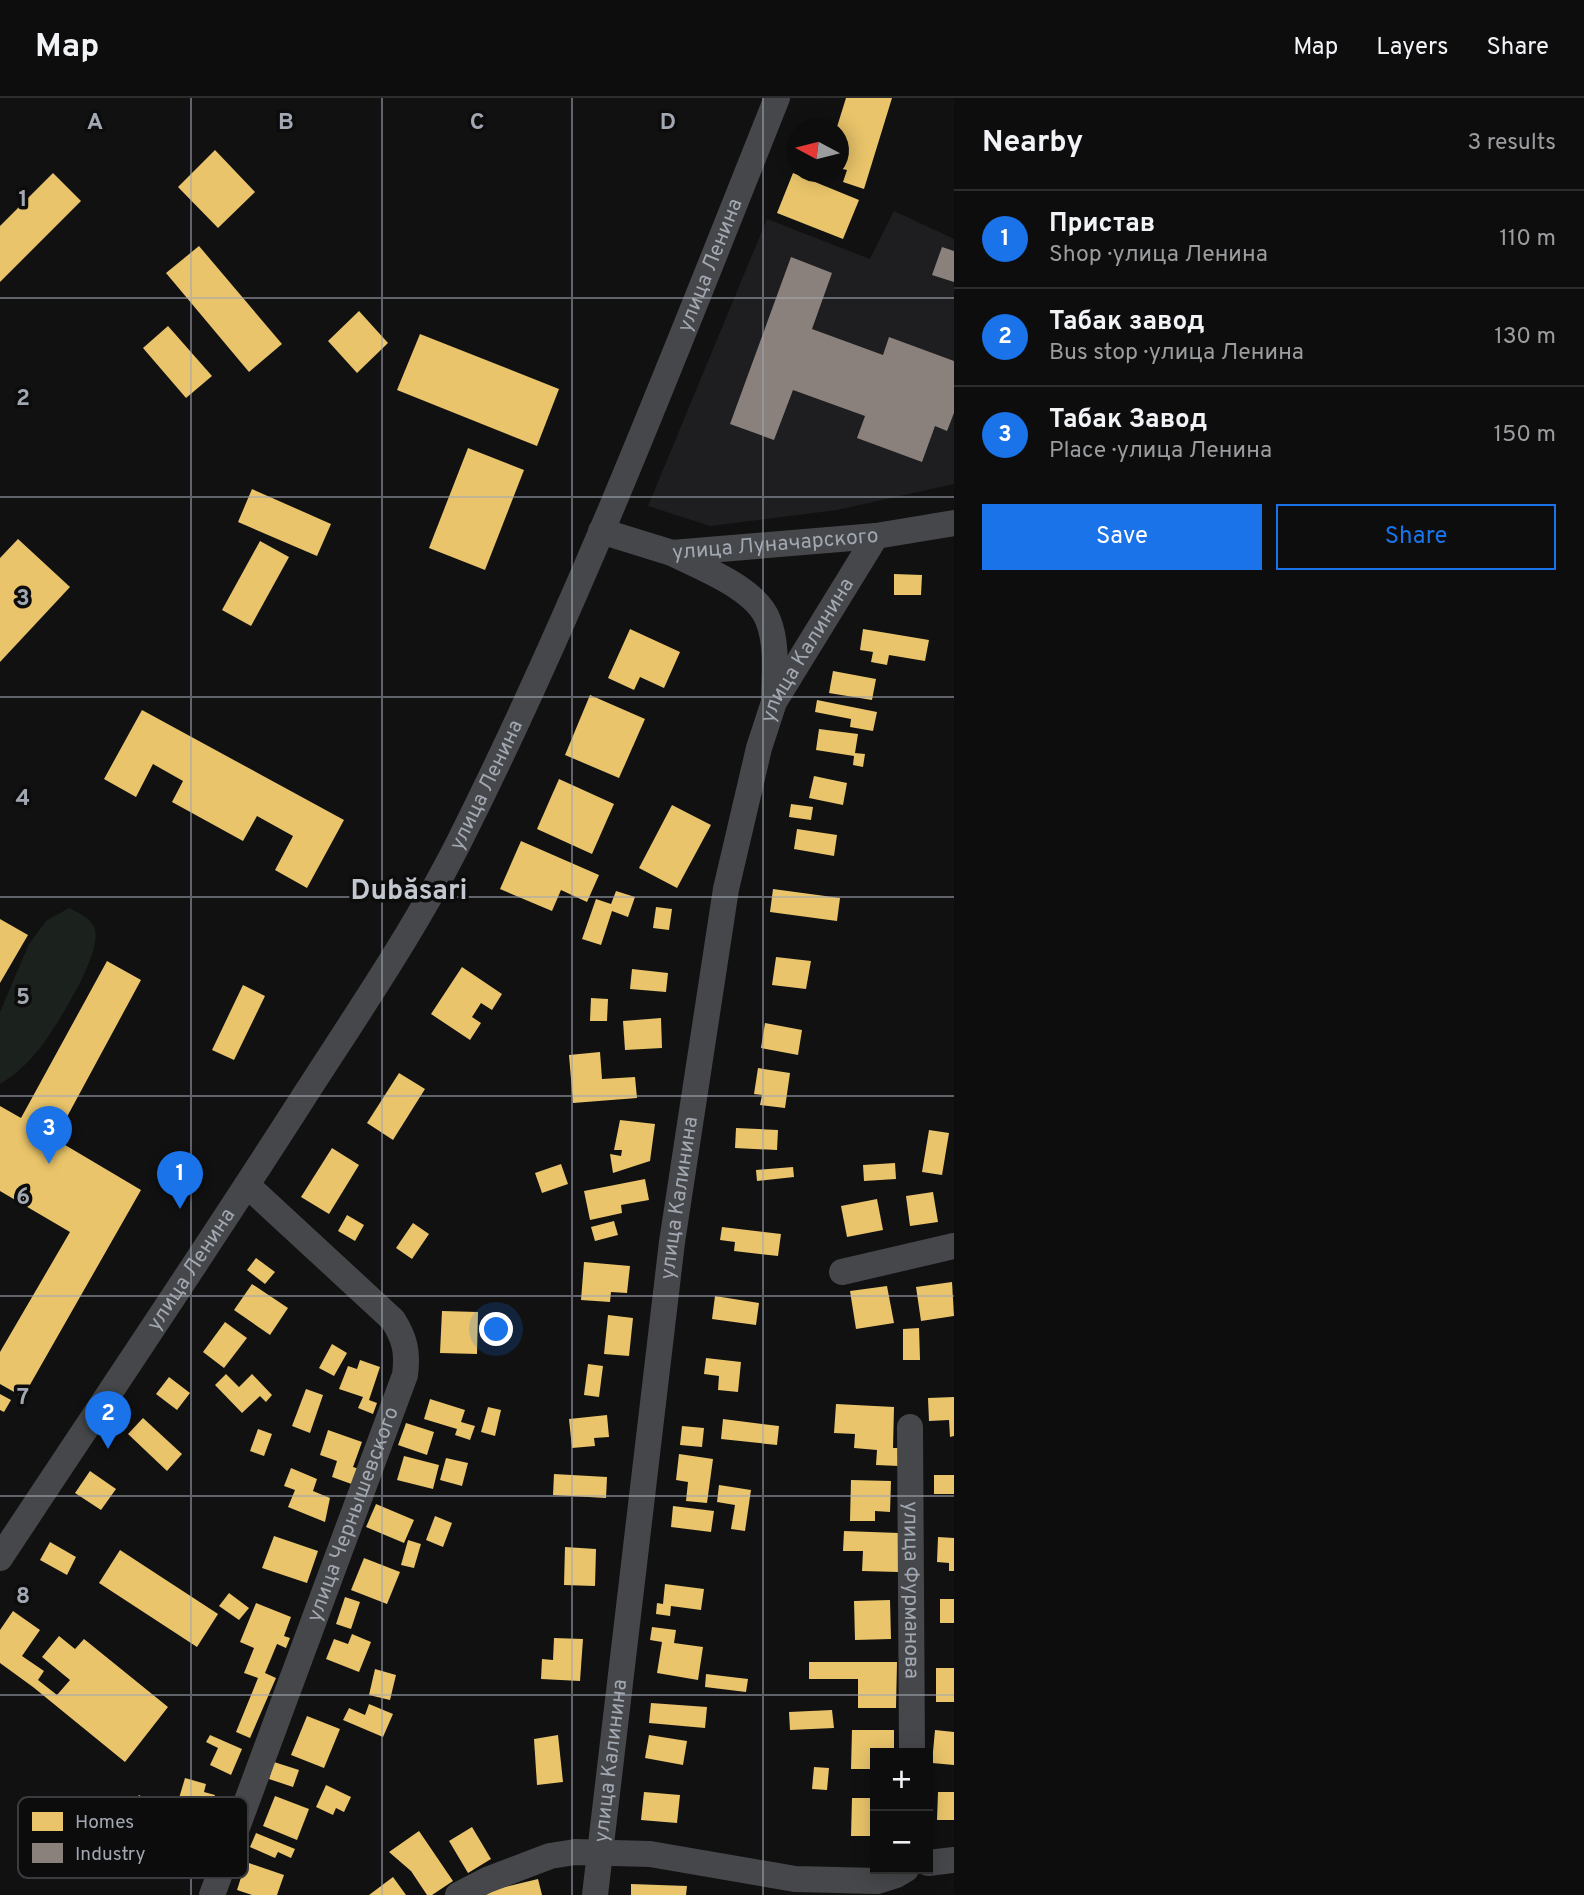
<!DOCTYPE html>
<html lang="en">
<head>
<meta charset="utf-8">
<style>
	:root { --surface:#0d0d0e; --page:#1b1b1c; --text:#f1f3f6; --muted:#9a9c9e; --line:#2d2d2e; --accent:#1a73e8 }
	body { margin:0; font-family:Overpass,sans-serif; background:var(--page); color:var(--text) }
	.controls { position:absolute; right:21px; bottom:21px; display:grid; overflow:hidden; border-radius:0px; box-shadow:0 4px 18px #0003 }
	.controls button { width:63px; height:63px; display:grid; place-items:center; padding:0; border:0; border-bottom:2px solid var(--line); background:var(--surface); color:var(--text); font:35px sans-serif }
	.compass { position:absolute; left:786px; top:21px; width:63px; height:63px; border-radius:50%; background:var(--surface); box-shadow:0 4px 18px #0003; rotate:277deg }
	.you { position:absolute; left:497px; top:1232px; width:24px; height:24px; margin:-18px; border:5px solid #fff; border-radius:50%; background:#1a73e8; box-shadow:0 0 0 10px #1a73e833 }
	.badge { display:grid; place-items:center; width:46px; height:46px; border-radius:50%; background:var(--accent); color:#fff; font-size:23px; font-weight:700 }
	.pin { position:absolute; translate:-50% -58px; filter:drop-shadow(0 2px 4px #0008) }
	.pin::after { content:''; position:absolute; top:37px; width:24px; height:21px; background:inherit; clip-path:polygon(0 0,100% 0,50% 100%) }
	.list { margin:0; padding:0; list-style:none }
	h2 { display:flex; justify-content:space-between; align-items:center; height:91px; margin:0; padding:0 28px; font-size:30px }
	h2 small { font-size:23px; font-weight:400; color:var(--muted) }
	.list li { display:grid; grid-template-columns:46px 1fr auto; gap:21px; align-items:center; box-sizing:border-box; height:98px; padding:0 28px; border-top:2px solid var(--line) }
	.list b { display:block; font-size:26px; white-space:nowrap }
	.list p { margin:0; font-size:23px; white-space:nowrap; color:var(--muted) }
	.list em { font-size:23px; font-style:normal; color:var(--muted) }
	.actions { display:flex; gap:14px; padding:21px 28px }
	.actions a { flex:1; padding:16px 0; border:2px solid var(--accent); border-radius:0px; text-align:center; font-size:24px; color:var(--accent) }
	.actions .main { background:var(--accent); color:#fff }
	.map { position:relative; flex:none; width:954px; height:1797px; overflow:hidden }
	header { display:flex; align-items:center; gap:42px; box-sizing:border-box; height:98px; padding:0 35px; background:var(--surface); border-bottom:2px solid var(--line) }
	header strong { font-size:33px }
	nav { display:flex; gap:38px; margin-inline-start:auto; font-size:24px }
	main { display:flex }
	aside { flex:1; background:var(--surface) }
	.map>svg:first-child { display:block }
</style>
</head>
<body>
<header>
<strong>Map</strong>
<nav><a>Map</a><a>Layers</a><a>Share</a></nav>
</header>
<main>
<div class="map">
<svg width="954" height="1797" viewBox="0 0 954 1797">
	<rect width="100%" height="100%" fill="#111112"/>
	<polygon fill="#1e1e20" points="894,113 954,141 954,386 837,412 710,428 648,408 767,121 870,161"/>
	<path fill="#1b211c" d="M69,810C79,815 89,819 94,829C105,852 58,925 43,946C31,962 17,976 0,986V914L29,846L46,823Z"/>
	<g fill="#e9c46a">
		<polygon points="846,0 892,0 864,91 843,84 847,72 838,70 838,32 836,32"/>
		<polygon points="215,52 255,94 218,130 178,89"/>
		<polygon points="53,75 81,103 0,184 0,128"/>
		<polygon points="793,75 859,102 843,141 777,115"/>
		<polygon points="199,148 282,246 249,274 166,175"/>
		<polygon points="359,213 388,245 357,275 328,243"/>
		<polygon points="168,228 212,278 186,300 143,250"/>
		<polygon points="420,236 559,291 537,348 397,292"/>
		<polygon points="468,350 524,372 485,472 429,450"/>
		<polygon points="252,391 331,426 317,458 238,424"/>
		<polygon points="18,441 70,489 0,564 0,460"/>
		<polygon points="260,443 289,459 251,528 222,512"/>
		<polygon points="894,476 922,477 921,497 894,497"/>
		<polygon points="630,531 680,554 664,590 640,579 634,592 608,580"/>
		<polygon points="863,531 929,542 925,563 889,557 887,567 871,564 873,554 860,552"/>
		<polygon points="833,573 876,581 872,602 829,595"/>
		<polygon points="590,597 645,621 619,680 565,657"/>
		<polygon points="817,602 877,614 873,633 850,629 851,621 815,614"/>
		<polygon points="142,612 344,722 307,790 275,772 293,738 257,718 243,743 172,704 183,683 153,666 136,699 104,681"/>
		<polygon points="819,631 858,636 855,655 865,656 863,669 853,667 854,658 816,652"/>
		<polygon points="814,678 847,685 843,707 809,700"/>
		<polygon points="559,681 614,706 592,756 537,731"/>
		<polygon points="791,706 813,709 811,722 789,719"/>
		<polygon points="672,707 711,727 677,790 639,770"/>
		<polygon points="797,731 837,737 834,758 794,751"/>
		<polygon points="521,743 599,777 587,804 561,792 552,813 500,791"/>
		<polygon points="773,791 840,800 837,823 770,814"/>
		<polygon points="616,793 635,799 628,819 612,813 601,847 582,841 596,801 611,806"/>
		<polygon points="656,809 672,811 669,832 653,830"/>
		<polygon points="0,821 28,837 0,885"/>
		<polygon points="776,859 811,863 806,891 772,887"/>
		<polygon points="107,863 141,882 55,1041 141,1092 23,1299 0,1286 0,1254 70,1134 0,1093 0,1008 21,1020"/>
		<polygon points="462,869 502,896 492,912 481,905 472,919 481,925 470,942 431,916"/>
		<polygon points="632,871 668,875 666,894 630,891"/>
		<polygon points="243,887 265,898 234,962 212,952"/>
		<polygon points="591,900 608,901 607,923 590,923"/>
		<polygon points="661,920 662,950 625,952 623,923"/>
		<polygon points="765,925 802,932 798,957 761,950"/>
		<polygon points="600,954 602,981 635,979 637,1000 573,1005 569,957"/>
		<polygon points="758,970 790,975 785,1010 760,1007 762,997 754,996"/>
		<polygon points="399,975 425,991 393,1042 367,1025"/>
		<polygon points="620,1022 655,1026 650,1063 613,1075 610,1056 621,1058 622,1052 614,1052"/>
		<polygon points="736,1030 778,1032 777,1052 735,1050"/>
		<polygon points="929,1032 949,1035 942,1077 922,1074"/>
		<polygon points="332,1050 359,1067 329,1116 301,1099"/>
		<polygon points="895,1065 896,1081 864,1083 863,1067"/>
		<polygon points="561,1066 568,1086 542,1095 535,1075"/>
		<polygon points="793,1069 794,1079 757,1083 756,1072"/>
		<polygon points="645,1081 649,1102 621,1107 622,1115 590,1122 584,1093"/>
		<polygon points="933,1094 938,1124 910,1128 906,1098"/>
		<polygon points="877,1101 883,1132 847,1139 841,1108"/>
		<polygon points="347,1117 364,1127 355,1143 338,1133"/>
		<polygon points="614,1123 618,1137 595,1143 591,1129"/>
		<polygon points="413,1125 429,1136 412,1161 396,1150"/>
		<polygon points="722,1129 781,1136 778,1158 734,1153 735,1144 720,1142"/>
		<polygon points="256,1160 275,1174 265,1186 247,1172"/>
		<polygon points="584,1164 630,1168 627,1195 611,1194 610,1204 581,1202"/>
		<polygon points="952,1184 954,1218 921,1223 916,1189"/>
		<polygon points="252,1186 288,1210 270,1237 234,1212"/>
		<polygon points="887,1188 894,1225 856,1231 850,1193"/>
		<polygon points="715,1198 759,1205 756,1227 712,1221"/>
		<polygon points="442,1213 478,1214 477,1256 440,1255"/>
		<polygon points="608,1217 633,1220 629,1258 604,1256"/>
		<polygon points="225,1224 247,1240 224,1270 203,1254"/>
		<polygon points="919,1230 920,1262 903,1262 903,1231"/>
		<polygon points="332,1246 347,1255 334,1278 319,1270"/>
		<polygon points="706,1260 741,1264 738,1294 718,1292 719,1278 704,1276"/>
		<polygon points="360,1262 380,1269 369,1302 377,1305 373,1316 358,1310 363,1299 339,1291 348,1268 357,1271"/>
		<polygon points="588,1266 603,1268 599,1299 584,1297"/>
		<polygon points="226,1276 239,1289 252,1276 272,1297 266,1304 260,1298 242,1315 215,1287"/>
		<polygon points="169,1279 190,1295 177,1312 156,1296"/>
		<polygon points="306,1291 323,1297 310,1335 292,1328"/>
		<polygon points="0,1296 11,1302 4,1314 0,1312"/>
		<polygon points="954,1299 954,1338 950,1339 949,1322 929,1323 928,1300"/>
		<polygon points="430,1301 465,1312 461,1324 475,1328 470,1342 455,1337 457,1331 424,1321"/>
		<polygon points="836,1306 894,1309 893,1350 900,1350 899,1368 876,1367 877,1352 854,1350 855,1336 834,1335"/>
		<polygon points="488,1309 501,1312 495,1338 481,1334"/>
		<polygon points="607,1317 609,1339 594,1340 595,1348 572,1350 569,1321"/>
		<polygon points="143,1320 182,1356 167,1373 128,1336"/>
		<polygon points="723,1321 779,1328 777,1347 721,1341"/>
		<polygon points="406,1325 434,1334 427,1357 398,1347"/>
		<polygon points="682,1328 704,1330 702,1349 680,1347"/>
		<polygon points="258,1331 272,1336 264,1358 250,1353"/>
		<polygon points="328,1332 362,1344 353,1369 362,1372 357,1388 332,1379 337,1363 320,1357"/>
		<polygon points="679,1356 713,1361 707,1405 686,1403 688,1384 676,1382"/>
		<polygon points="404,1358 439,1367 433,1391 397,1382"/>
		<polygon points="446,1360 468,1365 462,1388 440,1382"/>
		<polygon points="291,1370 317,1381 313,1393 330,1400 325,1424 288,1409 295,1392 284,1388"/>
		<polygon points="90,1373 116,1391 101,1412 75,1395"/>
		<polygon points="554,1376 607,1379 606,1400 553,1397"/>
		<rect x="934" y="1377" width="20" height="19"/>
		<polygon points="851,1382 891,1383 890,1414 875,1413 875,1423 850,1423"/>
		<polygon points="719,1387 751,1392 745,1433 731,1431 735,1407 717,1404"/>
		<polygon points="376,1406 414,1422 404,1445 366,1429"/>
		<polygon points="673,1408 714,1413 711,1434 671,1429"/>
		<polygon points="435,1418 452,1425 443,1449 426,1442"/>
		<polygon points="844,1433 899,1435 898,1474 862,1473 863,1453 843,1453"/>
		<polygon points="274,1438 318,1453 307,1485 262,1470"/>
		<polygon points="938,1439 954,1440 954,1473 949,1473 949,1465 937,1464"/>
		<polygon points="408,1442 421,1446 414,1470 401,1467"/>
		<polygon points="50,1444 76,1459 67,1477 40,1462"/>
		<polygon points="565,1449 596,1451 595,1488 564,1487"/>
		<polygon points="120,1452 218,1516 197,1549 99,1485"/>
		<polygon points="364,1460 400,1474 387,1506 351,1492"/>
		<polygon points="665,1486 704,1491 701,1512 671,1508 670,1518 656,1516 657,1505 663,1506"/>
		<polygon points="229,1495 249,1510 239,1522 219,1508"/>
		<polygon points="345,1499 360,1504 351,1531 336,1526"/>
		<rect x="940" y="1501" width="14" height="24"/>
		<polygon points="890,1502 891,1541 855,1542 854,1503"/>
		<polygon points="256,1505 291,1519 284,1538 290,1540 286,1550 277,1546 265,1575 276,1580 250,1640 236,1634 258,1580 244,1575 254,1550 240,1544"/>
		<polygon points="13,1513 40,1532 22,1558 44,1573 38,1582 57,1597 70,1582 42,1559 59,1538 75,1551 84,1541 168,1609 125,1664 33,1589 0,1565 0,1532"/>
		<polygon points="652,1529 676,1532 674,1545 703,1549 698,1582 657,1575 662,1544 650,1542"/>
		<polygon points="352,1536 371,1544 359,1574 326,1561 334,1541 348,1546"/>
		<polygon points="554,1540 583,1541 580,1583 541,1581 542,1561 553,1562"/>
		<polygon points="809,1564 897,1564 896,1610 858,1610 858,1581 809,1581"/>
		<rect x="936" y="1570" width="18" height="34"/>
		<polygon points="375,1571 396,1577 390,1602 369,1597"/>
		<polygon points="706,1576 748,1581 746,1594 705,1589"/>
		<polygon points="651,1605 707,1609 705,1630 649,1625"/>
		<polygon points="369,1606 393,1616 383,1639 343,1622 349,1610 365,1617"/>
		<polygon points="832,1612 834,1630 790,1632 789,1614"/>
		<polygon points="307,1618 340,1631 324,1670 291,1657"/>
		<polygon points="852,1632 894,1632 894,1655 875,1655 875,1671 851,1671"/>
		<polygon points="935,1632 954,1634 954,1667 932,1665"/>
		<polygon points="210,1637 242,1651 231,1677 210,1667 218,1650 206,1644"/>
		<polygon points="558,1637 563,1684 537,1687 534,1641"/>
		<polygon points="649,1637 687,1643 683,1667 645,1660"/>
		<polygon points="274,1664 299,1672 293,1689 269,1681"/>
		<polygon points="814,1669 829,1670 827,1692 812,1691"/>
		<polygon points="185,1680 206,1686 204,1694 215,1697 209,1716 177,1707"/>
		<polygon points="326,1687 351,1699 344,1714 336,1710 333,1717 316,1709"/>
		<polygon points="644,1694 680,1697 677,1725 641,1722"/>
		<polygon points="938,1694 954,1694 954,1722 937,1722"/>
		<polygon points="139,1697 166,1713 158,1727 130,1711"/>
		<polygon points="275,1698 309,1711 297,1742 263,1728"/>
		<polygon points="852,1700 875,1700 873,1738 851,1738"/>
		<polygon points="472,1729 491,1761 468,1775 449,1743"/>
		<polygon points="419,1733 453,1783 432,1797 427,1797 411,1773 389,1754"/>
		<polygon points="256,1735 295,1751 291,1760 278,1754 275,1760 250,1749"/>
		<polygon points="246,1764 284,1777 277,1797 252,1797 237,1792"/>
		<polygon points="393,1779 406,1797 369,1797"/>
		<polygon points="538,1781 542,1797 484,1797 484,1794"/>
		<polygon points="631,1786 687,1788 686,1797 631,1797"/>
	</g>
	<g fill="#8a817c">
		<polygon points="942,149 954,153 954,184 932,177"/>
		<polygon points="791,159 832,175 812,231 883,257 889,239 954,263 954,315 947,333 935,328 922,364 857,340 865,318 793,292 774,342 730,326"/>
	</g>
	<g fill="none" stroke-linecap="round" stroke-linejoin="round">
		<g stroke="#46474a" stroke-width="26">
			<path id="s1" d="M601,433L672,455L876,438L954,425"/>
			<path d="M672,455C701,470 756,490 768,522C778,547 774,577 774,603"/>
			<polyline points="842,1174 954,1148"/>
			<path id="s2" d="M910,1329L912,1655"/>
			<path id="s3" d="M0,1460C101,1307 204,1155 303,1000C357,916 414,833 459,744C580,503 677,250 777,0"/>
			<polyline points="928,1765 954,1762"/>
			<path id="s4" d="M212,1797L405,1277C408,1254 405,1241 393,1222L247,1087"/>
			<polyline points="458,1797 487,1782 550,1758 575,1754 650,1756 795,1781 877,1783 896,1777 906,1771"/>
			<path id="s5" d="M595,1797L672,1144L726,791L759,650L774,604L876,438"/>
		</g>
	</g>
	<path fill="none" stroke="#a2a8b2" stroke-width="2" stroke-opacity="0.55" d="M191,0V1797M382,0V1797M572,0V1797M763,0V1797M0,200H954M0,399H954M0,599H954M0,799H954M0,998H954M0,1198H954M0,1398H954M0,1597H954"/>
	<g text-anchor="middle" dominant-baseline="central" stroke-width="7" stroke-linejoin="round" paint-order="stroke">
		<g font-size="21" fill="#a2a8b2" stroke="#0c0c0d">
			<text stroke="none"><textPath href="#s3" startOffset="1480">улица Ленина</textPath></text>
			<text stroke="none"><textPath href="#s1" startOffset="178">улица Луначарского</textPath></text>
			<text stroke="none"><textPath href="#s5" startOffset="1269">улица Калинина</textPath></text>
			<text stroke="none"><textPath href="#s3" startOffset="914">улица Ленина</textPath></text>
			<text stroke="none"><textPath href="#s5" startOffset="702">улица Калинина</textPath></text>
			<text stroke="none"><textPath href="#s3" startOffset="346">улица Ленина</textPath></text>
			<text stroke="none"><textPath href="#s4" startOffset="406">улица Чернышевского</textPath></text>
			<text stroke="none"><textPath href="#s2" startOffset="163">улица Фурманова</textPath></text>
			<text stroke="none"><textPath href="#s5" startOffset="135">улица Калинина</textPath></text>
		</g>
		<g font-size="28" font-weight="bold" fill="#c3c7cf" stroke="#0c0c0d">
			<text x="409" y="794">Dubăsari</text>
		</g>
	</g>
	<rect x="18" y="1699" width="230" height="81" rx="10" fill="#0c0c0d" stroke="#393b3f" stroke-width="2"/>
	<rect x="32" y="1714" width="31" height="19" fill="#e9c46a"/>
	<rect x="32" y="1745" width="31" height="20" fill="#8a817c"/>
	<g font-size="19" fill="#a2a8b2">
		<text x="75" y="1730">Homes</text>
		<text x="75" y="1762">Industry</text>
	</g>
	<g font-size="23" text-anchor="middle" font-weight="bold" fill="#a2a8b2" stroke="#0c0c0d" stroke-width="7" stroke-linejoin="round" paint-order="stroke">
		<text x="95" y="31">A</text>
		<text x="286" y="31">B</text>
		<text x="477" y="31">C</text>
		<text x="668" y="31">D</text>
		<text x="23" y="108">1</text>
		<text x="23" y="307">2</text>
		<text x="23" y="507">3</text>
		<text x="23" y="707">4</text>
		<text x="23" y="906">5</text>
		<text x="23" y="1106">6</text>
		<text x="23" y="1306">7</text>
		<text x="23" y="1505">8</text>
	</g>
</svg>
<div class="controls">
<button>+</button>
<button>−</button>
</div>
<svg class="compass" viewBox="-18 -18 36 36"><path d="M0-13l5 13h-10z" fill="#e53935"/><path d="M0 13l5-13h-10z" fill="#9a9c9e"/></svg>
<div class="you"></div>
<div class="pin badge" style="left:180px;top:1111px">1</div>
<div class="pin badge" style="left:108px;top:1351px">2</div>
<div class="pin badge" style="left:49px;top:1066px">3</div>
</div>
<aside>
<h2>Nearby<small>3 results</small></h2>
<ul class="list">
<li><span class="badge">1</span><div><b>Пристав</b><p>Shop · улица Ленина</p></div><em>110 m</em></li>
<li><span class="badge">2</span><div><b>Табак завод</b><p>Bus stop · улица Ленина</p></div><em>130 m</em></li>
<li><span class="badge">3</span><div><b>Табак Завод</b><p>Place · улица Ленина</p></div><em>150 m</em></li>
</ul>
<div class="actions"><a class="main">Save</a><a>Share</a></div>
</aside>
</main>
</body>
</html>
